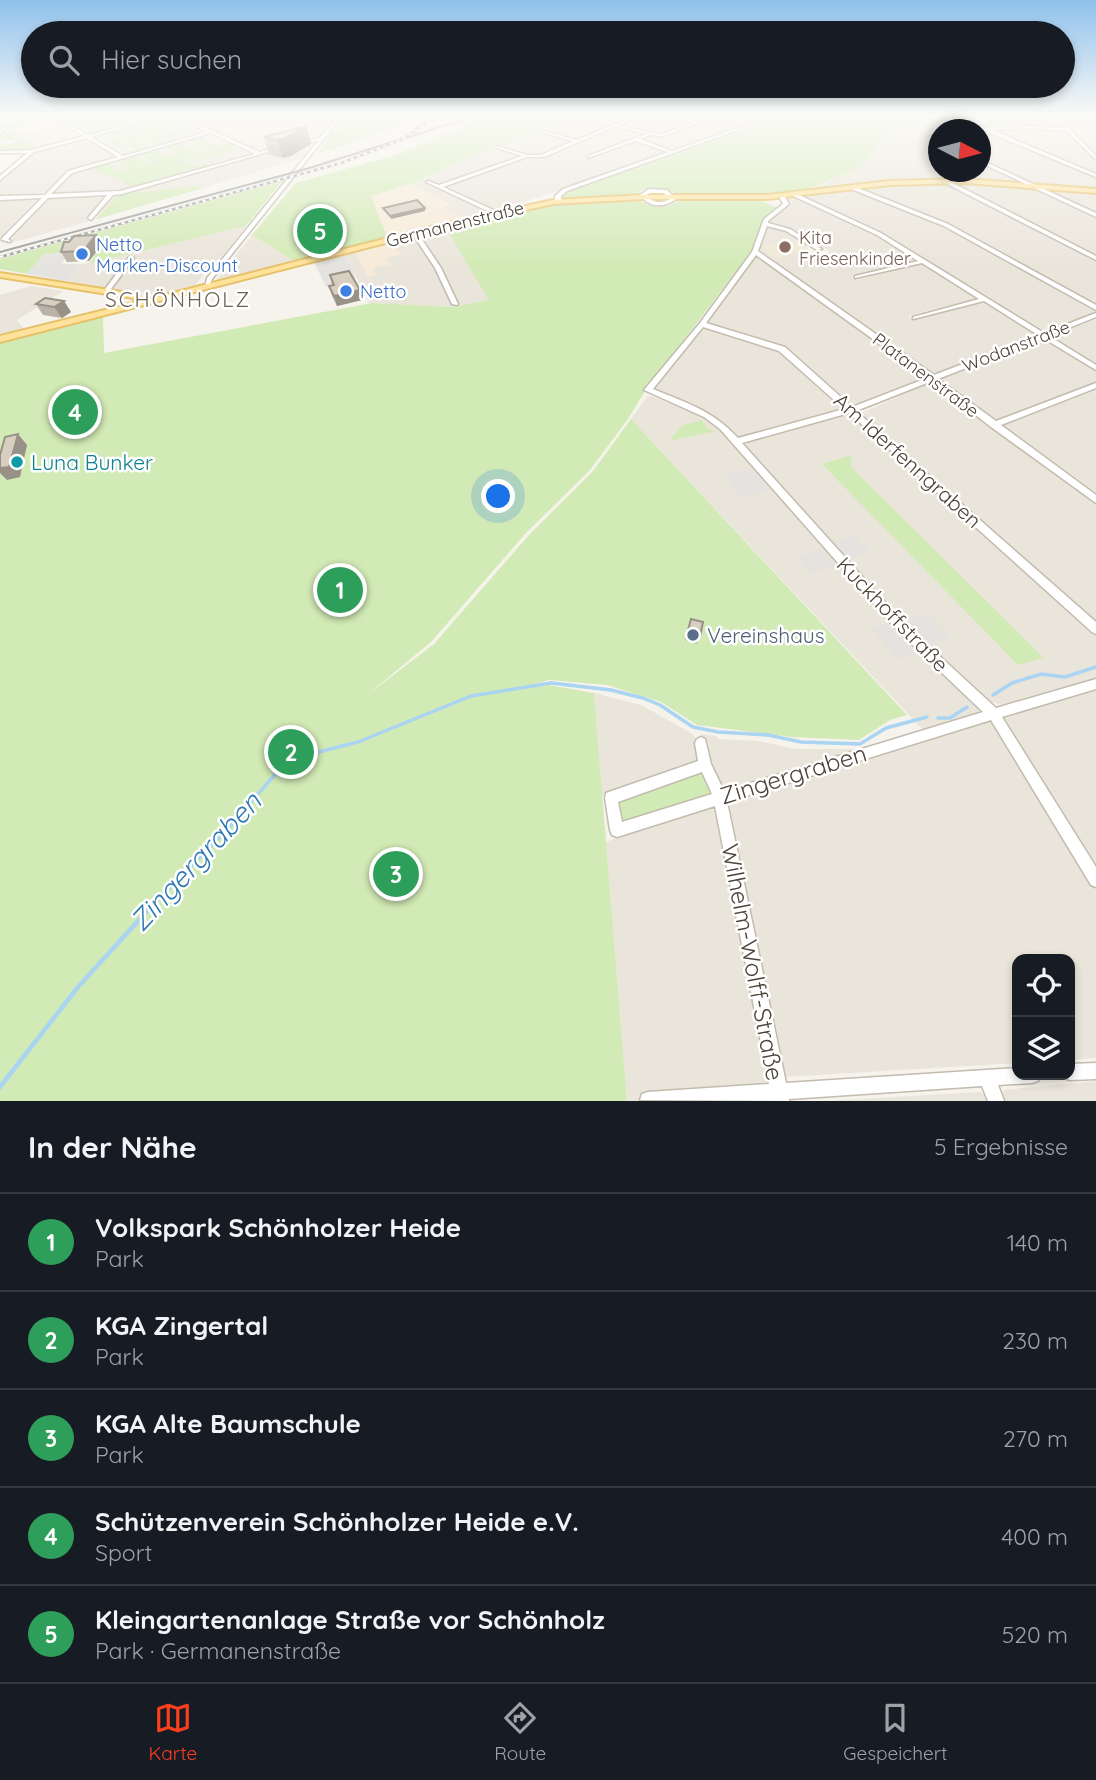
<!DOCTYPE html>
<html lang="de">
<head>
<meta charset="utf-8">
<style>
	:root { --surface:#171b24; --page:#242831; --text:#f1f3f6; --muted:#9ea1a6; --line:#363941; --accent:#fc3f1d }
	body { margin:0; font-family:Quicksand,sans-serif; background:var(--page); color:var(--text) }
	.controls { position:absolute; right:21px; bottom:21px; display:grid; overflow:hidden; border-radius:14px; box-shadow:0 4px 10px #0003 }
	.controls button { width:63px; height:63px; display:grid; place-items:center; padding:0; border:0; border-bottom:2px solid var(--line); background:var(--surface); color:var(--text); font:35px sans-serif }
	.compass { position:absolute; left:928px; top:119px; width:63px; height:63px; border-radius:50%; background:var(--surface); box-shadow:0 4px 10px #0003; rotate:96deg }
	.you { position:absolute; left:499px; top:497px; width:24px; height:24px; margin:-18px; border:5px solid #fff; border-radius:50%; background:#1a73e8; box-shadow:0 0 0 10px #1a73e833 }
	.badge { display:grid; place-items:center; width:46px; height:46px; border-radius:50%; background:var(--accent); color:#fff; font-size:23px; font-weight:700 }
	.pin { position:absolute; translate:-50% -50%; border:4px solid #fff; box-shadow:0 2px 7px #0006 }
	.list { margin:0; padding:0; list-style:none }
	h2 { display:flex; justify-content:space-between; align-items:center; height:91px; margin:0; padding:0 28px; font-size:30px }
	h2 small { font-size:23px; font-weight:400; color:var(--muted) }
	.list li { display:grid; grid-template-columns:46px 1fr auto; gap:21px; align-items:center; box-sizing:border-box; height:98px; padding:0 28px; border-top:2px solid var(--line) }
	.list b { display:block; font-size:26px; white-space:nowrap }
	.list p { margin:0; font-size:23px; white-space:nowrap; color:var(--muted) }
	.list em { font-size:23px; font-style:normal; color:var(--muted) }
	.icon { flex:none; width:38px; height:38px; fill:none; stroke:currentColor; stroke-width:2; stroke-linecap:round; stroke-linejoin:round }
	.map { position:relative; flex:none; width:1096px; height:1101px; overflow:hidden }
	.search { position:absolute; background:var(--surface); box-shadow:0 4px 10px #0003; left:21px; right:21px; top:21px; height:77px; display:flex; align-items:center; gap:18px; box-sizing:border-box; padding:0 24px; border-radius:38px; color:var(--muted); font-size:26px }
	.sheet { height:581px; background:var(--surface) }
	nav { display:flex; justify-content:space-around; align-items:center; box-sizing:border-box; height:98px; border-top:2px solid var(--line); background:var(--surface); font-size:19px; color:var(--muted) }
	nav a { display:grid; justify-items:center; gap:4px }
	nav .on { color:var(--accent) }
	.map>svg:first-child { display:block }
</style>
</head>
<body>
<div class="map">
<svg width="1096" height="1101" viewBox="0 0 1096 1101">
	<rect width="100%" height="100%" fill="#f6f3ec"/>
	<g fill="#eae5da">
		<polygon points="54,115 167,115 90,135"/>
		<polygon points="170,115 208,131 126,155 92,136"/>
		<polygon points="177,115 340,115 320,137 261,152"/>
		<polygon points="583,115 775,115 558,191 480,216 465,218 441,208 450,205 410,184 469,157"/>
		<polygon points="1014,115 1055,115 1054,118 1065,128 1006,126 1003,123 1002,116 1013,118"/>
		<polygon points="1060,115 1096,115 1096,155 1059,117"/>
		<polygon points="928,121 945,129 923,135 938,143 939,172 981,172 981,163 1025,183 962,179 887,182 803,193 854,170 895,124"/>
		<polygon points="58,124 79,136 36,148 17,135"/>
		<polygon points="1027,128 1067,131 1096,161 1096,175 989,130"/>
		<polygon points="981,130 1096,177 1096,189 1035,185 981,160"/>
		<polygon points="208,133 256,153 124,191 50,194 71,172"/>
		<polygon points="85,138 118,156 67,172 43,195 0,196 0,181 32,153"/>
		<polygon points="309,141 314,142 300,159 97,219 0,246 12,241 10,234 48,197 99,195 105,200 85,219 92,220 97,218 96,215 111,197"/>
		<polygon points="966,182 1036,188 1096,217 1096,256 952,183"/>
		<polygon points="945,183 1096,260 1096,306 946,223 859,189 890,185"/>
		<polygon points="1044,189 1096,193 1096,213"/>
		<polygon points="853,190 946,227 1096,312 1042,332 881,234 802,197"/>
		<polygon points="796,197 879,235 919,261 852,277 856,280 923,263 979,298 908,316 912,319 984,301 1037,334 933,374 928,373 759,249 767,226 782,229 803,239 809,250 820,256 830,251 786,228 768,224 767,221 788,205 787,198"/>
		<polygon points="40,198 0,238 0,199"/>
		<polygon points="246,226 212,269 208,269 195,285 156,296 67,281 79,265"/>
		<polygon points="446,228 490,300 453,307 369,303 345,254"/>
		<polygon points="252,235 294,261 218,279 217,279"/>
		<polygon points="755,257 762,258 923,378 852,405 782,346 707,324 705,322"/>
		<polygon points="31,286 63,291 17,320 24,329 0,335 0,295"/>
		<polygon points="1096,319 1096,366 1049,337"/>
		<polygon points="705,326 775,347 843,408 739,437 715,417 656,392 654,387 701,327"/>
		<polygon points="1044,339 1096,370 1096,382 996,421 938,380"/>
		<polygon points="930,383 1096,505 1096,626 861,413 902,395 903,392"/>
		<polygon points="1096,387 1096,495 1002,425"/>
		<polygon points="651,396 702,416 718,427 888,621 980,708 979,713 923,730 631,419 647,397"/>
		<polygon points="851,412 1096,634 1096,678 1004,705 990,702 897,617 745,446 748,441"/>
		<polygon points="1096,688 1096,873 1002,719"/>
		<polygon points="594,693 641,705 691,733 695,737 698,764 602,795"/>
		<polygon points="989,721 993,723 1096,887 1096,1058 1070,1060 1070,959 1017,959 1017,1063 784,1077 726,800"/>
		<polygon points="701,734 717,736 718,739 758,741 795,749 859,749 726,789 722,789 710,763"/>
		<polygon points="705,806 719,813 775,1101 627,1101 606,842"/>
		<polygon points="1096,1081 1096,1101 1003,1101 1002,1097 1004,1090"/>
		<polygon points="981,1092 989,1101 828,1101"/>
	</g>
	<g fill="#f7ead8">
		<polygon points="407,183 451,204 442,208 465,218 387,237 371,196"/>
		<polygon points="389,242 401,254 386,258 390,264 373,268 376,275 368,277 355,251"/>
	</g>
	<polygon fill="#efe8d6" points="800,239 807,250 775,259 763,250 765,243 778,245"/>
	<g fill="#d2eab5">
		<polygon points="89,115 114,115 122,119 129,116 119,115 151,115 129,119 96,133 70,120"/>
		<polygon points="359,115 358,117 365,119 363,115 372,115 369,116 374,117 415,115 385,131 317,154 333,130 338,130 349,116"/>
		<polygon points="493,115 583,115 469,157 410,184 371,196 387,237 294,261 252,235 296,183 392,156"/>
		<path d="M780,115H935C949,123 974,126 990,120L993,115H1014L1013,118L1002,117L1006,126L945,130L928,121L895,124L867,160L854,170L807,190L762,195L679,194L655,187L642,190L636,195L560,199L568,190Z"/>
		<polygon points="164,117 171,119 147,126 176,121 183,124 159,132 189,127 195,130 171,137 179,138 153,146 155,144 145,138 137,142 145,143 137,147 150,146 137,150 126,144 141,138 137,136 141,132 132,128 126,131 137,137 120,142 122,145 119,146 127,152 136,150 128,152 107,141 122,137 110,132"/>
		<polygon points="27,121 32,124 15,128 13,131 36,148 0,150 0,145 12,144 17,140 0,140 0,134 9,129 5,126"/>
		<polygon points="200,137 215,145 228,145 236,149 219,154 223,157 214,156 206,159 215,163 212,164 197,155 193,159 201,163 186,158 181,159 198,167 203,163 210,165 184,172 178,169 183,172 158,179 152,177 156,180 131,187 115,177 123,174 112,177 91,168 108,163 122,172 129,170 120,162 132,169 119,160 133,156 147,164 153,162 139,154 149,158 143,153 156,150 171,157 176,155 166,149 178,153 166,147 179,143 199,153 204,151 188,143 208,152 215,149 206,149 188,140"/>
		<polygon points="282,181 246,226 90,263 101,246 43,255 27,274 0,269 0,259"/>
		<polygon points="199,186 200,189 97,219 116,197 131,193"/>
		<polygon points="679,200 762,201 777,208 763,219 753,249 645,391 628,419 590,470 525,534 431,642 367,695 434,644 529,535 593,471 631,419 907,715 890,720 859,740 792,737 697,725 661,702 607,685 549,680 514,690 548,685 594,693 627,1101 0,1101 0,342 103,316 104,353 372,303 453,307 489,300 446,228 549,205 638,201 660,206 669,206"/>
		<polygon points="701,420 709,430 717,431 669,441 682,426"/>
		<polygon points="849,456 852,458 851,467 1044,658 1018,665 822,464"/>
		<polygon points="700,773 704,774 711,793 620,824 615,801"/>
	</g>
	<g fill="#e5e3e0">
		<polygon points="71,251 61,264 80,264 67,281 27,274 43,255"/>
		<polygon points="345,254 356,278 326,287 314,262"/>
		<polygon points="751,468 770,490 743,499 724,476"/>
		<polygon points="855,535 871,552 850,560 835,542"/>
		<polygon points="821,549 835,565 811,574 797,557"/>
		<polygon points="926,613 927,614 950,638 932,646 907,621"/>
		<polygon points="886,623 902,640 915,652 898,660 871,629"/>
	</g>
	<g fill="none" stroke-linecap="round" stroke-linejoin="round">
		<g stroke="#a9d4f2" stroke-width="3.5">
			<polyline points="993,695 1012,683 1041,674 1065,677 1096,667"/>
			<polyline points="938,718 950,718 967,707"/>
			<polyline points="226,831 278,771 307,755 358,742 471,696 551,683 611,690 643,698 660,705 693,727 718,732 768,735 801,742 860,744 886,728 927,717"/>
		</g>
		<polyline stroke="#a9d4f2" stroke-width="4.5" points="0,1087 78,987 158,899 227,829"/>
		<defs>
			<g id="minor">
				<path d="M49,115H53L88,135L171,115L170,116L91,137L123,156L207,132L172,115H176L260,152L280,147L282,148L122,194L113,195L91,220L88,218L107,195L48,198L8,239L11,241L10,242L2,240V238L42,198L0,200V196L45,195L68,171L118,157L87,138L34,152L0,180V176L27,153H0V151L32,150L84,136ZM211,133L255,154L120,191L51,194L72,173Z"/>
				<polygon points="339,115 343,115 212,279 209,287 205,287 207,278 318,141 298,144 296,142 320,138"/>
				<polygon points="581,115 616,124 638,115 642,115 620,125 650,133 662,134 693,123 666,116 665,115 697,121 720,115 664,136 650,135 640,139 672,151 775,115 780,115 567,191 561,196 561,201 558,203 555,201 555,196 563,189 668,152 636,141 588,158 588,156 646,134 616,126 544,157 527,157 443,187 498,212 499,213 496,215 426,182 428,181 439,185 522,156 497,148 497,146 527,155 541,155 573,141 540,132 540,130 577,140 612,125 581,117"/>
				<polygon points="1056,115 1060,115 1059,118 1096,156 1096,160 1067,131 1026,128 992,130 1096,174 1096,177 985,131 971,130 983,127 987,128 1026,126 1065,128 1055,118"/>
				<polygon points="3,127 7,128 0,133 0,130"/>
				<polygon points="939,134 939,136 934,137 939,139 939,142 927,136"/>
				<polygon points="981,160 1096,213 1096,217 981,163"/>
				<polygon points="943,180 947,180 1096,256 1096,260 943,182"/>
				<polygon points="853,186 948,224 1096,305 1096,310 944,226 851,189 850,188"/>
				<path d="M649,189L667,190L676,199C664,208 649,208 640,195ZM650,193H664L670,199C661,204 652,203 646,195Z"/>
				<path d="M793,194H797L881,233L1044,333L1096,313V317L1049,336L1096,365V370L1043,338L938,379L996,421L1096,383V388L1001,425L1096,495V503L991,427L932,381L856,411L1096,622V634L1092,632L849,413L742,443L906,625L996,708L1096,679V689L1002,717L1096,867V887L1091,885L991,720L727,802L786,1083L1017,1068V1075H1040L1038,1081L1032,1083L998,1085L1004,1101H988L982,1086L789,1099V1101L640,1100L642,1094L648,1092L769,1084L715,806L617,837L612,835L610,830L605,798L606,793L698,761L695,743L697,739L701,737L705,739L711,764L724,791L983,712L898,631L720,429L704,417L644,390L700,323L752,252L764,219L783,204L779,196L782,194L784,195L789,204L768,221V223L790,229L822,249L817,250L786,231L767,226L758,251L934,375L1038,335L984,301L913,319V317L979,299L922,263L855,278V276L918,261L877,235L793,196ZM756,255L924,376L927,378L852,407L785,347L706,323ZM703,327L779,351L844,409L738,438C712,410 687,403 653,389ZM702,772L712,794L622,822L618,802Z"/>
				<polygon points="413,232 417,232 441,268 458,304 457,305 452,304 435,268 412,233"/>
				<polygon points="129,257 134,258 108,293 104,293 103,292"/>
				<polygon points="1096,1063 1096,1079 1070,1080 1064,1078 1063,1075 1070,1075 1070,1064"/>
			</g>
			<polygon id="major" points="965,179 1096,189 1096,193 965,183 890,185 767,199 643,199 553,204 444,228 0,342 0,336 137,302 133,298 0,277 0,273 135,294 145,300 443,224 553,200 643,195 767,195 890,181"/>
		</defs>
		<use href="#minor" stroke="#c2bbae" stroke-width="3"/>
		<use href="#major" stroke="#e6c16a" stroke-width="4"/>
		<use href="#minor" fill="#fff" fill-rule="evenodd"/>
		<use href="#major" fill="#ffe39c" fill-rule="evenodd"/>
		<g stroke="#9a9a9a" stroke-width="2">
			<polyline points="415,129 436,115"/>
			<polyline points="0,252 306,169 479,115"/>
		</g>
		<defs>
			<polyline id="rail" points="0,257 341,163 401,140 440,115"/>
		</defs>
		<use href="#rail" stroke="#9a9a9a" stroke-width="2.5"/>
		<use href="#rail" stroke="#fff" stroke-width="2" stroke-dasharray="3.5" stroke-linecap="butt"/>
	</g>
	<g fill="#bab2a6">
		<polygon points="306,126 311,144 291,156 283,158 269,155 264,137"/>
		<polygon points="96,235 102,245 89,261 67,262 61,252 69,242"/>
		<polygon points="330,275 362,300 337,306 332,296 329,286 332,285"/>
		<polygon points="64,301 71,312 62,318 43,315 36,304"/>
		<polygon points="691,619 700,637 697,644 685,640"/>
	</g>
	<g fill="#979187">
		<polygon points="306,126 311,144 291,156 283,158 277,140"/>
		<polygon points="425,208 425,211 391,219 390,216"/>
		<polygon points="96,235 102,245 89,261 83,251"/>
		<polygon points="360,290 362,300 337,306 334,296"/>
		<polygon points="64,301 71,312 62,318 54,307"/>
		<polygon points="18,434 27,445 20,477 7,480 0,473 0,468"/>
	</g>
	<g fill="#d8cfc1" stroke="#979187" stroke-width="2">
		<polygon points="306,126 285,138 277,140 264,137"/>
		<polygon points="417,200 425,208 390,216 383,208"/>
		<polygon points="96,235 83,251 61,252 64,242 69,242 74,236"/>
		<polygon points="349,271 360,290 334,296 329,286 334,285 330,275"/>
		<polygon points="45,298 64,301 54,307 36,304"/>
		<polygon points="18,434 9,467 0,468 0,455 5,437"/>
		<polygon points="691,619 703,622 700,637 687,634"/>
	</g>
	<linearGradient id="sky" x2="0" y2="1"><stop stop-color="#8fc1ec"/><stop offset="0.43" stop-color="#fbfaf6"/><stop offset="1" stop-color="#fbfaf6" stop-opacity="0"/></linearGradient>
	<rect width="1096" height="269" fill="url(#sky)"/>
	<circle fill="#8d6e63" stroke="#fff" stroke-width="2.5" cx="785" cy="247" r="7"/>
	<g fill="#3f7fe0" stroke="#fff" stroke-width="2.5">
		<circle cx="82" cy="254" r="7"/>
		<circle cx="346" cy="291" r="7"/>
	</g>
	<circle fill="#0f9aa8" stroke="#fff" stroke-width="2.5" cx="17" cy="462" r="7"/>
	<circle fill="#5c6f8a" stroke="#fff" stroke-width="2.5" cx="693" cy="635" r="7"/>
	<g text-anchor="middle" dominant-baseline="central" stroke-width="5" stroke-linejoin="round" paint-order="stroke">
		<g font-size="18" fill="#4b4439" stroke="#fff">
			<text transform="translate(455 224) rotate(-14)">Germanenstraße</text>
			<text transform="translate(1016 346) rotate(-21)">Wodanstraße</text>
			<text transform="translate(926 375) rotate(37)">Platanenstraße</text>
		</g>
		<g font-size="18" fill="#785e54" stroke="#fff" text-anchor="start">
			<text x="799" y="237">Kita<tspan x="799" dy="21">Friesenkinder</tspan></text>
		</g>
		<g font-size="18" fill="#366cbe" stroke="#fff" text-anchor="start">
			<text x="96" y="244">Netto<tspan x="96" dy="21">Marken-Discount</tspan></text>
			<text x="360" y="291">Netto</text>
		</g>
		<g font-size="21" letter-spacing="2" fill="#6e6250" stroke="#fff">
			<text x="178" y="299">SCHÖNHOLZ</text>
		</g>
		<g font-size="21" fill="#4b4439" stroke="#fff">
			<text transform="translate(908 460) rotate(42)">Am Iderfenngraben</text>
			<text transform="translate(893 614) rotate(46)">Kuckhoffstraße</text>
		</g>
		<g font-size="21" fill="#0d838f" stroke="#fff" text-anchor="start">
			<text x="31" y="462">Luna Bunker</text>
		</g>
		<g font-size="21" fill="#4e5e75" stroke="#fff" text-anchor="start">
			<text x="707" y="635">Vereinshaus</text>
		</g>
		<g font-size="24" fill="#4b4439" stroke="#fff">
			<text transform="translate(793 774) rotate(-17)">Zingergraben</text>
			<text transform="translate(753 962) rotate(79)">Wilhelm-Wolff-Straße</text>
		</g>
		<g font-size="28" font-style="italic" fill="#2e7ab2" stroke="#fff">
			<text transform="translate(195 861) rotate(-47)">Zingergraben</text>
		</g>
	</g>
</svg>
<div class="controls">
<button><svg class="icon" aria-label="locate" viewBox="0 0 24 24"><circle cx="12" cy="12" r="6"/><path d="M12 2v4M12 18v4M2 12h4M18 12h4"/></svg></button>
<button><svg class="icon" aria-label="layers" viewBox="0 0 24 24"><path d="M12 4l9 5-9 5-9-5zM3 14l9 5 9-5"/></svg></button>
</div>
<svg class="compass" viewBox="-18 -18 36 36"><path d="M0-13l5 13h-10z" fill="#e53935"/><path d="M0 13l5-13h-10z" fill="#9ea1a6"/></svg>
<div class="you"></div>
<div class="pin badge" style="left:340px;top:590px;background:#2e9e5b">1</div>
<div class="pin badge" style="left:291px;top:752px;background:#2e9e5b">2</div>
<div class="pin badge" style="left:396px;top:874px;background:#2e9e5b">3</div>
<div class="pin badge" style="left:75px;top:412px;background:#2e9e5b">4</div>
<div class="pin badge" style="left:320px;top:231px;background:#2e9e5b">5</div>
<div class="search"><svg class="icon" aria-label="search" viewBox="0 0 24 24"><circle cx="10" cy="10" r="6"/><path d="M15 15l6 6"/></svg>Hier suchen</div>
</div>
<section class="sheet">
<h2>In der Nähe<small>5 Ergebnisse</small></h2>
<ul class="list">
<li><span class="badge" style="background:#2e9e5b">1</span><div><b>Volkspark Schönholzer Heide</b><p>Park</p></div><em>140 m</em></li>
<li><span class="badge" style="background:#2e9e5b">2</span><div><b>KGA Zingertal</b><p>Park</p></div><em>230 m</em></li>
<li><span class="badge" style="background:#2e9e5b">3</span><div><b>KGA Alte Baumschule</b><p>Park</p></div><em>270 m</em></li>
<li><span class="badge" style="background:#2e9e5b">4</span><div><b>Schützenverein Schönholzer Heide e.V.</b><p>Sport</p></div><em>400 m</em></li>
<li><span class="badge" style="background:#2e9e5b">5</span><div><b>Kleingartenanlage Straße vor Schönholz</b><p>Park · Germanenstraße</p></div><em>520 m</em></li>
</ul>
</section>
<nav>
<a class="on"><svg class="icon" aria-label="map" viewBox="0 0 24 24"><path d="M3 6l6-2 6 2 6-2v14l-6 2-6-2-6 2zM9 4v14M15 6v14"/></svg>Karte</a>
<a><svg class="icon" aria-label="directions" viewBox="0 0 24 24"><path d="M12 3l9 9-9 9-9-9zM9 14v-3h6M13 9l2 2-2 2"/></svg>Route</a>
<a><svg class="icon" aria-label="saved" viewBox="0 0 24 24"><path d="M7 4h10v16l-5-4-5 4z"/></svg>Gespeichert</a>
</nav>
</body>
</html>
